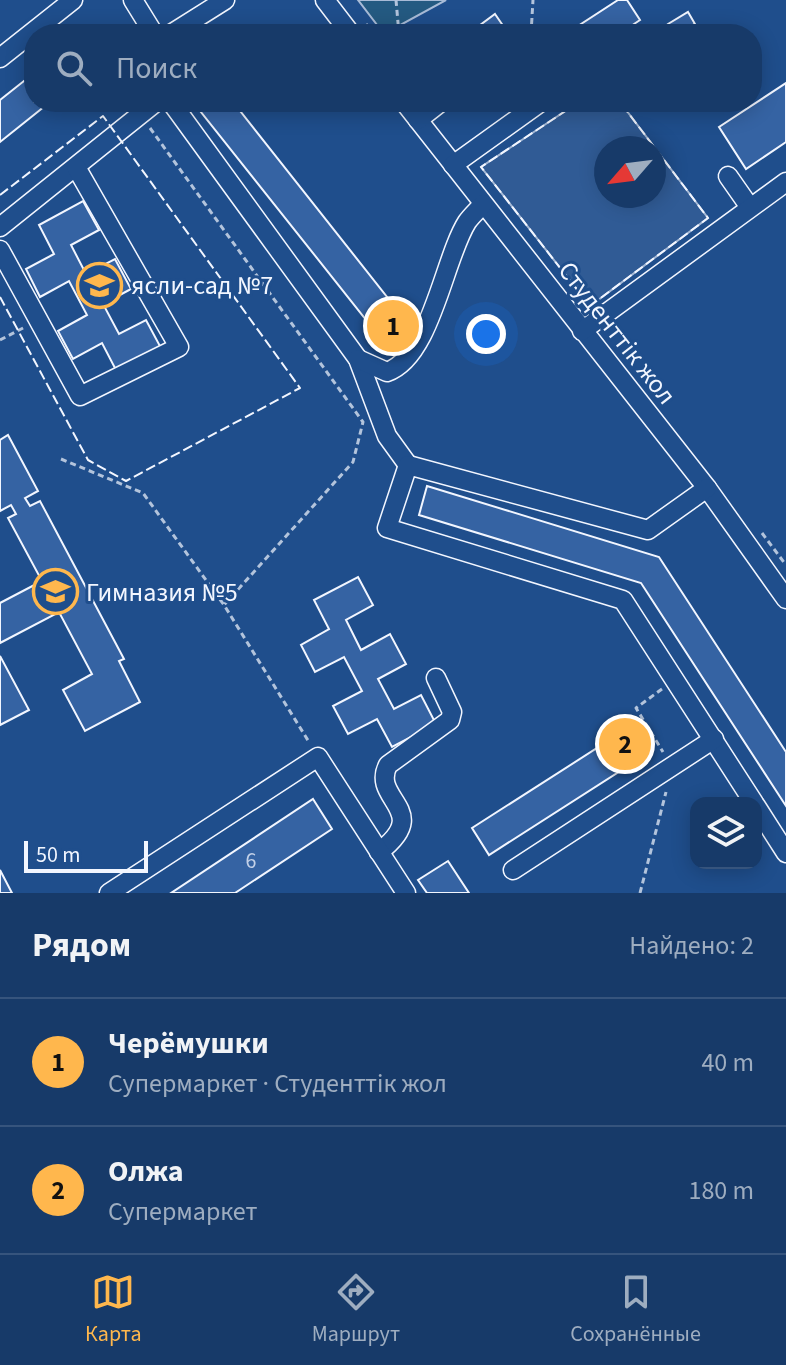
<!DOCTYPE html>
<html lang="ru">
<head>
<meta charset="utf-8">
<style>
	:root { --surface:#173a69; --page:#20416f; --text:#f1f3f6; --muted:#9eadc0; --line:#36547d; --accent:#ffb74d }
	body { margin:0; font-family:"Source Sans 3",sans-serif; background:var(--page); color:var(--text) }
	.controls { position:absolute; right:24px; bottom:24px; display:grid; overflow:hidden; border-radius:16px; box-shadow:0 4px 20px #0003 }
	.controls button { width:72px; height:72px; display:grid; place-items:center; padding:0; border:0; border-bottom:2px solid var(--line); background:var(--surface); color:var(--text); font:40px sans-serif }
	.compass { position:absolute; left:594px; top:136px; width:72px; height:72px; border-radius:50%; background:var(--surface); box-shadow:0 4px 20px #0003; rotate:242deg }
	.scale { position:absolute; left:24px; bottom:20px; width:124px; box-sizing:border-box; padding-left:8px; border:4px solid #f2f6ff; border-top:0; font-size:22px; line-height:28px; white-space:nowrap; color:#f2f6ff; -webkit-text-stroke:6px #1f4e8c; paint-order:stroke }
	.you { position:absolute; left:486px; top:334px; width:28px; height:28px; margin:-20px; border:6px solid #fff; border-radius:50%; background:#1a73e8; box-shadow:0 0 0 12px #1a73e833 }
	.badge { display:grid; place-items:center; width:52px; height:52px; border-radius:50%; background:var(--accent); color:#111; font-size:26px; font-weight:700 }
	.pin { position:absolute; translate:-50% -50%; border:4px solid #fff; box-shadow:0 2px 8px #0006 }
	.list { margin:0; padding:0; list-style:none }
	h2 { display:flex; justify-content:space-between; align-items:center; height:104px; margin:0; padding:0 32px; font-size:34px }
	h2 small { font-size:26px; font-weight:400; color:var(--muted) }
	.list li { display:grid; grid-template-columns:52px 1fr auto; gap:24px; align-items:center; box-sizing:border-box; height:128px; padding:0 32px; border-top:2px solid var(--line) }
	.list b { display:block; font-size:30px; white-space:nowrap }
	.list p { margin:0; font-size:26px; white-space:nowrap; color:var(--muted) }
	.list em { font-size:26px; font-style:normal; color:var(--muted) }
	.icon { flex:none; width:44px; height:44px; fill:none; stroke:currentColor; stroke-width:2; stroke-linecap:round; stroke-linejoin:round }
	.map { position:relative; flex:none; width:786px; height:893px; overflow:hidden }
	.search { position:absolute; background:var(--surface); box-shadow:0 4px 20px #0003; left:24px; right:24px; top:24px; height:88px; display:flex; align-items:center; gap:20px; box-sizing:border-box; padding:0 28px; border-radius:32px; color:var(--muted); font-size:30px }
	.sheet { height:360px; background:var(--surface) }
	nav { display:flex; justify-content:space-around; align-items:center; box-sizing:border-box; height:112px; border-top:2px solid var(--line); background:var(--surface); font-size:22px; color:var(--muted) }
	nav a { display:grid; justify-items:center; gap:4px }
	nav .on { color:var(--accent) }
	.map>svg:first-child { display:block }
</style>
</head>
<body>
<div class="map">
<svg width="786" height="893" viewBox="0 0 786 893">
	<rect width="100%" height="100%" fill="#1f4e8c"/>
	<polygon fill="#245a82" stroke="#a8bbd7" stroke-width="2" points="358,0 446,0 384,34"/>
	<path fill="#305b95" stroke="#a8bbd7" stroke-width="2" fill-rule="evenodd" d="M579,102H620L708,218L590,306L481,167ZM606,148H654V196H606Z"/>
	<g fill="#3563a3" stroke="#f2f6ff" stroke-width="2">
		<polygon points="618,0 627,0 640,20 619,34 584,34 578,26"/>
		<polygon points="688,12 695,24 674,34 668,24"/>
		<polygon points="495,14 506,30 501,34 468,34"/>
		<polygon points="34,73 34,102 50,102 0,142 0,100"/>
		<polygon points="786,83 786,142 746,169 719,127"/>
		<polygon points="193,102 233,102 410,326 386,345"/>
		<polygon points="83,201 99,230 71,245 86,274 115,259 131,289 103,304 119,334 146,320 161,348 117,372 102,343 73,359 58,331 87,315 69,281 40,297 26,269 54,254 39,225"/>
		<polygon points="8,435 38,491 25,498 30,506 40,501 124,659 119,661 140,702 85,731 63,690 92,674 59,612 0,643 0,603 42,581 8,518 16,514 11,505 0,511 0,440"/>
		<polygon points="427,486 659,557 786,752 786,806 641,583 419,515"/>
		<polygon points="358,577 373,605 346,620 361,650 390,634 406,664 378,679 394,709 421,695 436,724 392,747 377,719 348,734 333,706 362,691 344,657 315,672 301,645 329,629 314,600"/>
		<polygon points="0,656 29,710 0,725"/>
		<polygon points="622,732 639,759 489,855 472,828"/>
		<polygon points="313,799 332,829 235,893 171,893"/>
		<polygon points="448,861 469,893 427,893 418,880"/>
		<polygon points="0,870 12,893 0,893"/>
	</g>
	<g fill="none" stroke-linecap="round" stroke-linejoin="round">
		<defs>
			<g id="minor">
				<polyline points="133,0 154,34"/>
				<polyline points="325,0 351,34"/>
				<polyline points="171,34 225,0"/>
				<polyline points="0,58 73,0"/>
				<polyline points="171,102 358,359 387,436 408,465"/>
				<polyline points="404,102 707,488 786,599"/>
				<polyline points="418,120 441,102"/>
				<polyline points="453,165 541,102"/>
				<polyline points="728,176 749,206"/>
				<polyline points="0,227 156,102"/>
				<polyline points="0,250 80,396 179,347 76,167"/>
				<polyline points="582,331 786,182"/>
				<path d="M358,359L387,372C431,357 444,258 467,222C471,216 478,210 483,204"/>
				<polyline points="707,488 648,530 408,465 387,528 623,600 754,803"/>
				<polyline points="756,806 786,853"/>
				<path d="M379,852C434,810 370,800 388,765L450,720L452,712L436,678"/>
				<polyline points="513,870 714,739"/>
				<polyline points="109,893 318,757 406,893"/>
			</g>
		</defs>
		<use href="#minor" stroke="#f2f6ff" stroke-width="21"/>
		<g stroke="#b3c4dc" stroke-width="3" stroke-dasharray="6 4" stroke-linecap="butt">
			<polyline points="396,0 399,34"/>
			<polyline points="366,24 374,34"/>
			<polyline points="531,34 533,0"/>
			<polyline points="150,128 363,422 353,462 224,605"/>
			<polyline points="0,340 25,327"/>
			<polyline points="61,459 143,493 224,605 309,742"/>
			<polyline points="762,533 786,565"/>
			<polyline points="662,689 636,708 663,752"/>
			<polyline points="640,893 666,792"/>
		</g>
		<use href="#minor" stroke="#1f4e8c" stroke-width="18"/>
		<g stroke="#f2f6ff" stroke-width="2" stroke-dasharray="10 4" stroke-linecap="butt">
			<polyline points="579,102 481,167 590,306 708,218 620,102"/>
			<polyline points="0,195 103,116 300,388 126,481 88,460 0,297"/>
		</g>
	</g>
	<defs>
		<symbol id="school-ring" viewBox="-11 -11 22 22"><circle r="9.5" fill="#1f4e8c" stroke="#ffb74d" stroke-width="1.5"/><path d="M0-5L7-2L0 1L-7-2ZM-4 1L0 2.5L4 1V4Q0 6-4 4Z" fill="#ffb74d"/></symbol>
	</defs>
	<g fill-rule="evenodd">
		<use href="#school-ring" x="74" y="260" width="51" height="51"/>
		<use href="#school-ring" x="30" y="566" width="51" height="51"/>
	</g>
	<g text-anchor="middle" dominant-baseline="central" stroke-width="6" stroke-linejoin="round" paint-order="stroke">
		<g font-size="22" fill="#c3d1e8">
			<text x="251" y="861">6</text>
		</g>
		<g font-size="26" fill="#f2f6ff" stroke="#1f4e8c" text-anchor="start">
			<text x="131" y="285">ясли-сад №7</text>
			<text x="86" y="592">Гимназия №5</text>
		</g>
		<g font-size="26" fill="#f2f6ff" stroke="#1f4e8c">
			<text transform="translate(617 333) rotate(52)">Студенттік жол</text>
		</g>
	</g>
</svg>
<div class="controls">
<button><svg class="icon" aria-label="layers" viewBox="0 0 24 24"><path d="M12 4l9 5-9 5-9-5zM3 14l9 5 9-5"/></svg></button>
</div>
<svg class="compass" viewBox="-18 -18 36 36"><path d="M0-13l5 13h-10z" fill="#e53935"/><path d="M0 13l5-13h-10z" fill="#9eadc0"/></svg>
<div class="scale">50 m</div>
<div class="you"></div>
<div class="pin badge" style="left:393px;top:326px">1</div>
<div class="pin badge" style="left:625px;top:744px">2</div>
<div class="search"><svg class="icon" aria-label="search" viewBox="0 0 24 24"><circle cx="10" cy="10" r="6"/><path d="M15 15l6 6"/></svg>Поиск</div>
</div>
<section class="sheet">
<h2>Рядом<small>Найдено: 2</small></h2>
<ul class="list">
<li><span class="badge">1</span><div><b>Черёмушки</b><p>Супермаркет · Студенттік жол</p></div><em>40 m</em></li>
<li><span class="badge">2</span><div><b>Олжа</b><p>Супермаркет</p></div><em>180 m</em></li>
</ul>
</section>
<nav>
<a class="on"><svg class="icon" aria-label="map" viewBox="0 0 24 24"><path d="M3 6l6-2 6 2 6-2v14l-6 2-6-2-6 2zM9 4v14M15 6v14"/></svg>Карта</a>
<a><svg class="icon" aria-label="directions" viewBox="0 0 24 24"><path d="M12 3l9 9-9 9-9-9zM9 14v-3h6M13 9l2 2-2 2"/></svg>Маршрут</a>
<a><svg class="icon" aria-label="saved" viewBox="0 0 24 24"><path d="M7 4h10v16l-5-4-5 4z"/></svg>Сохранённые</a>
</nav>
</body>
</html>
